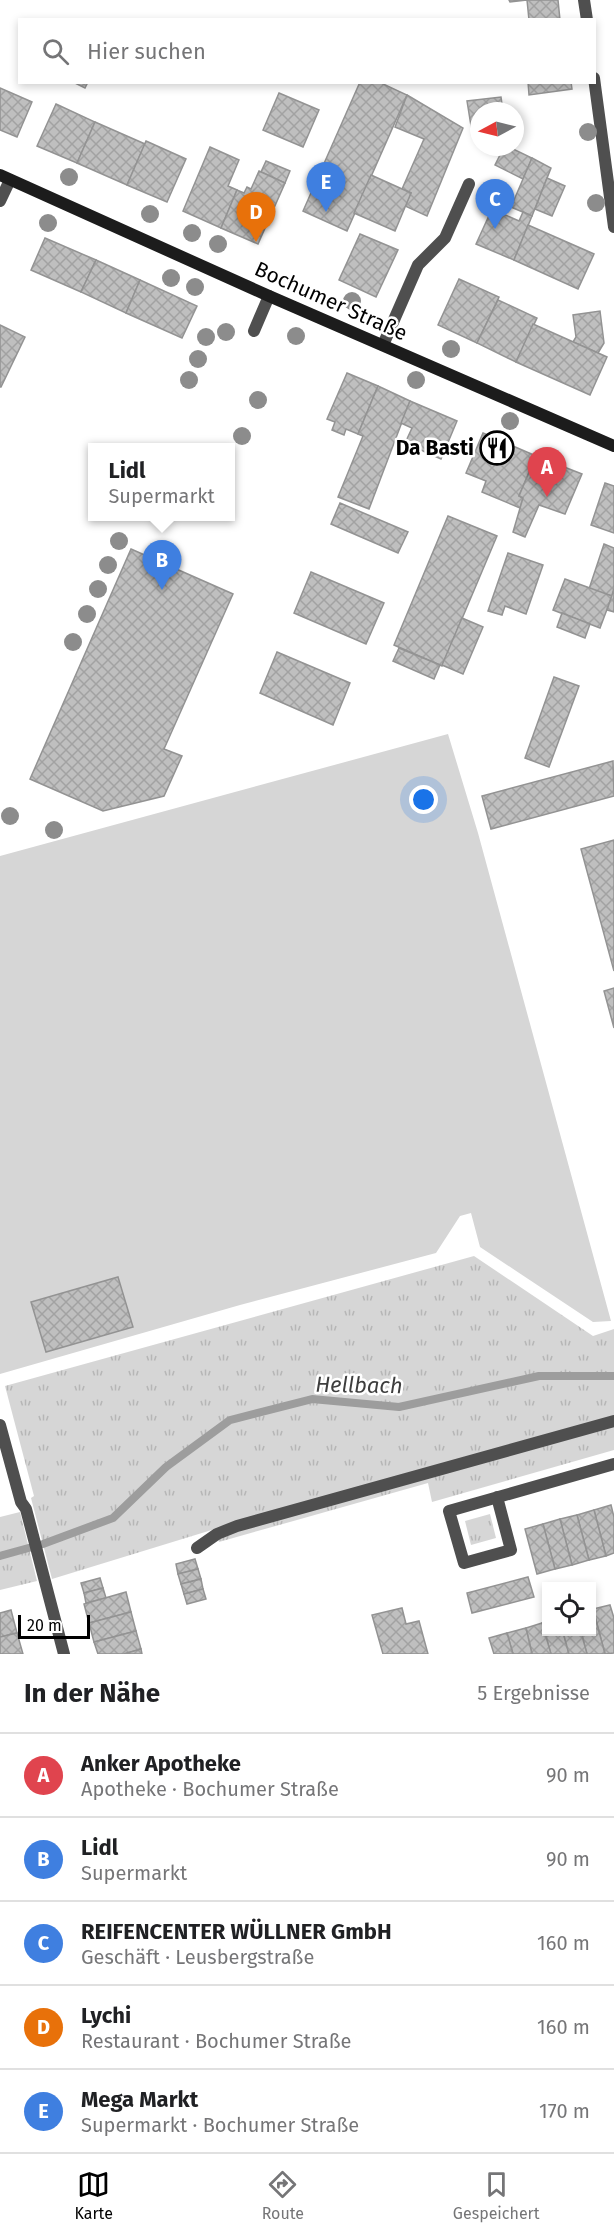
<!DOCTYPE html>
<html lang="de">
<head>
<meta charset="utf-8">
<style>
	:root { --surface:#fff; --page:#f6f6f6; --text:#202124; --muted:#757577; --line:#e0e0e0; --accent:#000 }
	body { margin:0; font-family:"Fira Sans",sans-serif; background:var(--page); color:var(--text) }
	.controls { position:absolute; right:18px; bottom:18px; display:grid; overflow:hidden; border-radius:0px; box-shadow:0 3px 9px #0003 }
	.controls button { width:54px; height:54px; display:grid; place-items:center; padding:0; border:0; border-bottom:2px solid var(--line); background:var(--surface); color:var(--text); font:30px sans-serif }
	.compass { position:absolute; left:470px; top:102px; width:54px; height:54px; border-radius:50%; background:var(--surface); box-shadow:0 3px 9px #0003; rotate:263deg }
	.scale { position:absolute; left:18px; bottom:15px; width:72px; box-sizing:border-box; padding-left:6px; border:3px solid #000; border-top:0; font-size:16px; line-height:21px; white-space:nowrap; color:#000; -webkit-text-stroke:4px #fff; paint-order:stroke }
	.you { position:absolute; left:424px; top:800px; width:21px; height:21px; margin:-15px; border:4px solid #fff; border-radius:50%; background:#1a73e8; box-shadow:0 0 0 9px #1a73e833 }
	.badge { display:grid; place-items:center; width:39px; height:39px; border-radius:50%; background:var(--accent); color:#fff; font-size:20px; font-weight:700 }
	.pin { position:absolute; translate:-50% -50px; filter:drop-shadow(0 2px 3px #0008) }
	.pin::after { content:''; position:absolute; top:32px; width:21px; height:18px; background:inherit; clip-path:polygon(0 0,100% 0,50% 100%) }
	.popup { position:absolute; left:88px; top:443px; width:147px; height:78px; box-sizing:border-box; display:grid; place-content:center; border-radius:0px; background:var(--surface); filter:drop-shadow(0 2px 4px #0005); font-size:20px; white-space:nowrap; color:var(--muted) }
	.popup b { font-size:22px; color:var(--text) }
	.popup::after { content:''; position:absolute; left:50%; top:100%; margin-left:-12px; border:12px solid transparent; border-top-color:var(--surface) }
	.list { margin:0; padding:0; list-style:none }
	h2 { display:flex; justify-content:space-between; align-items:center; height:78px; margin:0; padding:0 24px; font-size:26px }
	h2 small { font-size:20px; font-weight:400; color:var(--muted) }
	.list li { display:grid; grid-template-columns:39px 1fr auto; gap:18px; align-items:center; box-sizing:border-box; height:84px; padding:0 24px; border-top:2px solid var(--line) }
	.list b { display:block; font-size:22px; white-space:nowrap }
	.list p { margin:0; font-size:20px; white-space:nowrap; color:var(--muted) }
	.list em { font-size:20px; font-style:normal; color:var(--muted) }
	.icon { flex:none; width:33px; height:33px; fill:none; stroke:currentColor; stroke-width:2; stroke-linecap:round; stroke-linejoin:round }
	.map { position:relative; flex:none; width:614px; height:1654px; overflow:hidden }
	.search { position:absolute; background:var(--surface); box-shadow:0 3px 9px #0003; left:18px; right:18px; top:18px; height:66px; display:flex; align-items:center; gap:15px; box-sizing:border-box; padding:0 21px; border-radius:0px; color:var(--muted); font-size:22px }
	.sheet { height:498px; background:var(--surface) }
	nav { display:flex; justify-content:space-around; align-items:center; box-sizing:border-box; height:84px; border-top:2px solid var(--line); background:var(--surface); font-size:16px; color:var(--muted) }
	nav a { display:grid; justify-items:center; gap:3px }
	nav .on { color:var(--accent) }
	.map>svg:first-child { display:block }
</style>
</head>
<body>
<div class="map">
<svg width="614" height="1654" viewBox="0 0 614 1654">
	<defs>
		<pattern id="grass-tufts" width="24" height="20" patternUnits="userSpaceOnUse" patternTransform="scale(1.5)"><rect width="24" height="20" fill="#d6d6d6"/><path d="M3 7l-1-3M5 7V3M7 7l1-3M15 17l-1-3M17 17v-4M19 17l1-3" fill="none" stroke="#b6b6b6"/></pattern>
		<pattern id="building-cross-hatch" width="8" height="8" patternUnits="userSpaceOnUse" patternTransform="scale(1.5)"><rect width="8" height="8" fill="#bfbfbf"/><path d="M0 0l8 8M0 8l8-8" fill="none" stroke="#a2a2a2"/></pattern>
	</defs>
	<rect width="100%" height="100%" fill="#fff"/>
	<g fill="url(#grass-tufts)">
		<polygon points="474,1256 593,1336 614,1329 614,1450 432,1502 428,1483 219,1542 215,1529 52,1579 31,1498 34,1496 5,1386"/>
		<polygon points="20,1512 37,1581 0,1590 0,1517"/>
		<polygon points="490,1514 496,1538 471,1545 465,1521"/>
	</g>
	<polygon fill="#d6d6d6" points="448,734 478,833 611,1321 593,1322 480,1247 471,1213 460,1216 436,1253 240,1305 0,1374 0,856"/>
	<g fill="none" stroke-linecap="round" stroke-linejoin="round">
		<polyline stroke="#9d9d9d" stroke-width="8" points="0,1556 43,1544 113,1518 166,1467 230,1420 312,1399 399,1407 539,1376 614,1376"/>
	</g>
	<g fill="url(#building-cross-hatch)" stroke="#939393" stroke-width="1.5">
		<polygon points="509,0 558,0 560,20 529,20 527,0 510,2"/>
		<polygon points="73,82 88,82 85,88"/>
		<polygon points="360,82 379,82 407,95 347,231 303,211"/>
		<polygon points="528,82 571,82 572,89 529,95"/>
		<polygon points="0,88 32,102 17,137 0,130"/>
		<polygon points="279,93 319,110 303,147 263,130"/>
		<polygon points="407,95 463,128 427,216 405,206 411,193 402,189 424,139 395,127"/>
		<polygon points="501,97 503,111 479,111 479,135 472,132 467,101"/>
		<polygon points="56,104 95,122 77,163 37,146"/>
		<polygon points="95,122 145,144 127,185 77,163"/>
		<polygon points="146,141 186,159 167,202 127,185"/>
		<polygon points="210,147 239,160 228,186 237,190 221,228 183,211"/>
		<polygon points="504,147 509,147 532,158 523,179 495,165"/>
		<polygon points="532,158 551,168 532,216 511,207"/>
		<polygon points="266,161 290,171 285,183 261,172"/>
		<polygon points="259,171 285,183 258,244 221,228 237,190 244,193 247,187 251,189"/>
		<polygon points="371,175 411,193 395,231 354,213"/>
		<polygon points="547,178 565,186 552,216 535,209"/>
		<polygon points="492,209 519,221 523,212 532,216 514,260 476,244"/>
		<polygon points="528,225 594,254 578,289 514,260"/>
		<polygon points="360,234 398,250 376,297 339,280"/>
		<polygon points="45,238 96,260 81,292 31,270"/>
		<polygon points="96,260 140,280 126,313 81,292"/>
		<polygon points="459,279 499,297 477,343 438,325"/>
		<polygon points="140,280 197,306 182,338 126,313"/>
		<polygon points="498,300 537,318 516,362 477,343"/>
		<polygon points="600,311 604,343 598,353 573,342 576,337 573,315"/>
		<polygon points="533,324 607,357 590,395 516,362"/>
		<polygon points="0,325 25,337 1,387 0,387"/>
		<polygon points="347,373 378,386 358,434 346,429 344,435 332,430 335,422 327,419"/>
		<polygon points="378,386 410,401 369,509 338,497 363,436 358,434"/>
		<polygon points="410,401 457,421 441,459 405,443 412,428 401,423"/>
		<polygon points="483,433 536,456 519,496 523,498 520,508 482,492 486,481 466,473"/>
		<polygon points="536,456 582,474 565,514 539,505 525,537 513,532 523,498 519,496"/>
		<polygon points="605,483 614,486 614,533 591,525"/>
		<polygon points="340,503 408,532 398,553 331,524"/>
		<polygon points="448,516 497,536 442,666 394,645"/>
		<polygon points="604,544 614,548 614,589 612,596 589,589"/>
		<polygon points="131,549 233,594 164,749 182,756 164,796 103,811 30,779"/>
		<polygon points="508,553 543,565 526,614 505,606 502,615 488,611"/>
		<polygon points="311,572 384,603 366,644 294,613"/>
		<polygon points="565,579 612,596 600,628 553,610"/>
		<polygon points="614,589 614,612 607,610"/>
		<polygon points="562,613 590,624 585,638 557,627"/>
		<polygon points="462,618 483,627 463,674 442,665"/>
		<polygon points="399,648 440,665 434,679 393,661"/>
		<polygon points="277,652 350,683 333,725 260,693"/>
		<polygon points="554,677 579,686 549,767 525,758"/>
		<polygon points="613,761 614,796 491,829 482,796"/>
		<polygon points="614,840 614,971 581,849"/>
		<polygon points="614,988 614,1028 604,991"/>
		<polygon points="118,1277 133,1327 46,1352 31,1302"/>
		<polygon points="611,1505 614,1517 614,1553 606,1556 594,1510"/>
		<polygon points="594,1510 606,1556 589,1560 577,1515"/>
		<polygon points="577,1515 589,1560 572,1565 560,1519"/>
		<polygon points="560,1519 572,1565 555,1569 543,1524"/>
		<polygon points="543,1524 555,1569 537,1574 525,1529"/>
		<polygon points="195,1559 198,1569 178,1574 176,1564"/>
		<polygon points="198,1569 201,1579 181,1584 178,1574"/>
		<polygon points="528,1577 534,1597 472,1613 467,1593"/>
		<polygon points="100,1578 103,1588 84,1593 81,1583"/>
		<polygon points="201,1579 203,1589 184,1594 181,1584"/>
		<polygon points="103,1588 106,1598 86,1603 84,1593"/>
		<polygon points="203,1589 206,1599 187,1604 184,1594"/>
		<polygon points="126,1592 131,1612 89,1623 84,1604"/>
		<polygon points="610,1605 614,1618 614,1653 605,1654 593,1609"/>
		<polygon points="402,1608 406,1624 419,1621 428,1654 383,1654 372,1615"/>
		<polygon points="593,1609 605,1654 587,1654 581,1632 592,1632 592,1610"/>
		<polygon points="11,1610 17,1633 0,1637 0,1613"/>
		<polygon points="131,1612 136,1631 94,1642 89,1623"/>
		<polygon points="546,1622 546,1632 563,1632 569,1654 551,1654 542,1623"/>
		<polygon points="542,1623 551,1654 532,1654 526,1628"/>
		<polygon points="526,1628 532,1654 513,1654 507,1633"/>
		<polygon points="136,1631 141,1649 124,1654 98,1654 94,1642"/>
		<polygon points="563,1632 581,1632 587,1654 569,1654"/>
		<polygon points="17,1633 23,1654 0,1654 0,1637"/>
		<polygon points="507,1633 513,1654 494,1654 489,1638"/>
		<polygon points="141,1649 142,1654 124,1654"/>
	</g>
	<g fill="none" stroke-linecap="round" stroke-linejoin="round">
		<g stroke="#4f4f4f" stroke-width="12">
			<polyline points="254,331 269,296"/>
			<polyline points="383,345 418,265 445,238 469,184"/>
			<polyline points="497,1497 511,1550 464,1563 449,1511 614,1464"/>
			<polyline points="197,1548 217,1534 237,1526 614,1421"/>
		</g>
		<g stroke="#4f4f4f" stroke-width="12">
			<polyline points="584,0 587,20"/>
			<polyline points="594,78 614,227"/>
			<polyline points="0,201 10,180"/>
			<polyline points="0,1425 21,1502 26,1509 64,1654"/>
		</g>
		<polyline stroke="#1c1c1c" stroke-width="12" points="0,175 269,296 614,446"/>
	</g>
	<g fill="#8c8c8c">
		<circle cx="588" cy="132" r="9"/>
		<circle cx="69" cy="177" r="9"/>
		<circle cx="596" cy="203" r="9"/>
		<circle cx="150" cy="214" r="9"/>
		<circle cx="48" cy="223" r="9"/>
		<circle cx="192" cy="233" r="9"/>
		<circle cx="218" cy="244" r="9"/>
		<circle cx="171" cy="278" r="9"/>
		<circle cx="195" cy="287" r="9"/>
		<circle cx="352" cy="301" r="9"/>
		<circle cx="226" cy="332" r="9"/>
		<circle cx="296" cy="336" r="9"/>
		<circle cx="206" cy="337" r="9"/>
		<circle cx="451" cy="349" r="9"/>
		<circle cx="198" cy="359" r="9"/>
		<circle cx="189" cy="380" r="9"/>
		<circle cx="416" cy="380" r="9"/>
		<circle cx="258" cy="400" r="9"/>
		<circle cx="510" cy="421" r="9"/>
		<circle cx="242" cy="436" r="9"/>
		<circle cx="119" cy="541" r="9"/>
		<circle cx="108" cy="565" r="9"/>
		<circle cx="98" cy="589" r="9"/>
		<circle cx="87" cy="614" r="9"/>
		<circle cx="73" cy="642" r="9"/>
		<circle cx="10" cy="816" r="9"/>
		<circle cx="54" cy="830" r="9"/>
	</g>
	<defs>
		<symbol id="restaurant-ring" viewBox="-11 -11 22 22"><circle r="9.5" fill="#fff" stroke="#000" stroke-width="1.5"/><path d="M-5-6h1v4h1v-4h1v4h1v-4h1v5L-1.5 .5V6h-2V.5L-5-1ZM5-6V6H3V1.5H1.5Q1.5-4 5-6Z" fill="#000"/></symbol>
	</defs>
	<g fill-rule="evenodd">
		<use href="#restaurant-ring" x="478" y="429" width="38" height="38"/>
	</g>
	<g text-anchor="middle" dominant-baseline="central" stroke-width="5" stroke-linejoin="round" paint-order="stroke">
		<g font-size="21" fill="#000" stroke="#fff">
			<text transform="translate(331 301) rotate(24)">Bochumer Straße</text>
		</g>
		<g font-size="21" font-weight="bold" fill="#000" stroke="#fff" text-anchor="end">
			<text x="474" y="448">Da Basti</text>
		</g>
		<g font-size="22" font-style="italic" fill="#3e3e3e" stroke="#fff">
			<text transform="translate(359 1385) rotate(1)">Hellbach</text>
		</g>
	</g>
</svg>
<div class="controls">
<button><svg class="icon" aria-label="locate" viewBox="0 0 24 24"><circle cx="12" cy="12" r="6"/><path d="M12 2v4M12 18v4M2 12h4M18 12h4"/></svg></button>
</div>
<svg class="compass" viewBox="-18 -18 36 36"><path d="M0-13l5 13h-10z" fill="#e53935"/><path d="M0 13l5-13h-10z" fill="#757577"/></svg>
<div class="scale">20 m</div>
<div class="you"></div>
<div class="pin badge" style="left:547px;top:497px;background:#e0444e">A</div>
<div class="pin badge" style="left:162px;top:590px;background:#3f7fe0">B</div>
<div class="popup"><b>Lidl</b>Supermarkt</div>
<div class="pin badge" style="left:495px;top:229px;background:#3f7fe0">C</div>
<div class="pin badge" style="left:256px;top:242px;background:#e8710a">D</div>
<div class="pin badge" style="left:326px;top:212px;background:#3f7fe0">E</div>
<div class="search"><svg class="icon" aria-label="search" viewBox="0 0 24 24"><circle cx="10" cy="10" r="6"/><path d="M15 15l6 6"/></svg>Hier suchen</div>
</div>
<section class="sheet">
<h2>In der Nähe<small>5 Ergebnisse</small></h2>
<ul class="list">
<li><span class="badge" style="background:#e0444e">A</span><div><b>Anker Apotheke</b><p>Apotheke · Bochumer Straße</p></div><em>90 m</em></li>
<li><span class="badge" style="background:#3f7fe0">B</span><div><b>Lidl</b><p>Supermarkt</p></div><em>90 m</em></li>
<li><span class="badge" style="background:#3f7fe0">C</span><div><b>REIFENCENTER WÜLLNER GmbH</b><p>Geschäft · Leusbergstraße</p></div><em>160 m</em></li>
<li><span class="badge" style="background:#e8710a">D</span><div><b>Lychi</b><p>Restaurant · Bochumer Straße</p></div><em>160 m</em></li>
<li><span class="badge" style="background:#3f7fe0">E</span><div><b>Mega Markt</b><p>Supermarkt · Bochumer Straße</p></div><em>170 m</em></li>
</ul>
</section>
<nav>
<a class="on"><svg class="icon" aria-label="map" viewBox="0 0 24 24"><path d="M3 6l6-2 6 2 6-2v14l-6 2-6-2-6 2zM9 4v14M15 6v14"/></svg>Karte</a>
<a><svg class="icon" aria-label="directions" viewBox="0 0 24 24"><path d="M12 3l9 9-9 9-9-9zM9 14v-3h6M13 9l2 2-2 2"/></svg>Route</a>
<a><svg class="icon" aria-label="saved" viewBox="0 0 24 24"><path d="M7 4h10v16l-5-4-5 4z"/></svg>Gespeichert</a>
</nav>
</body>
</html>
